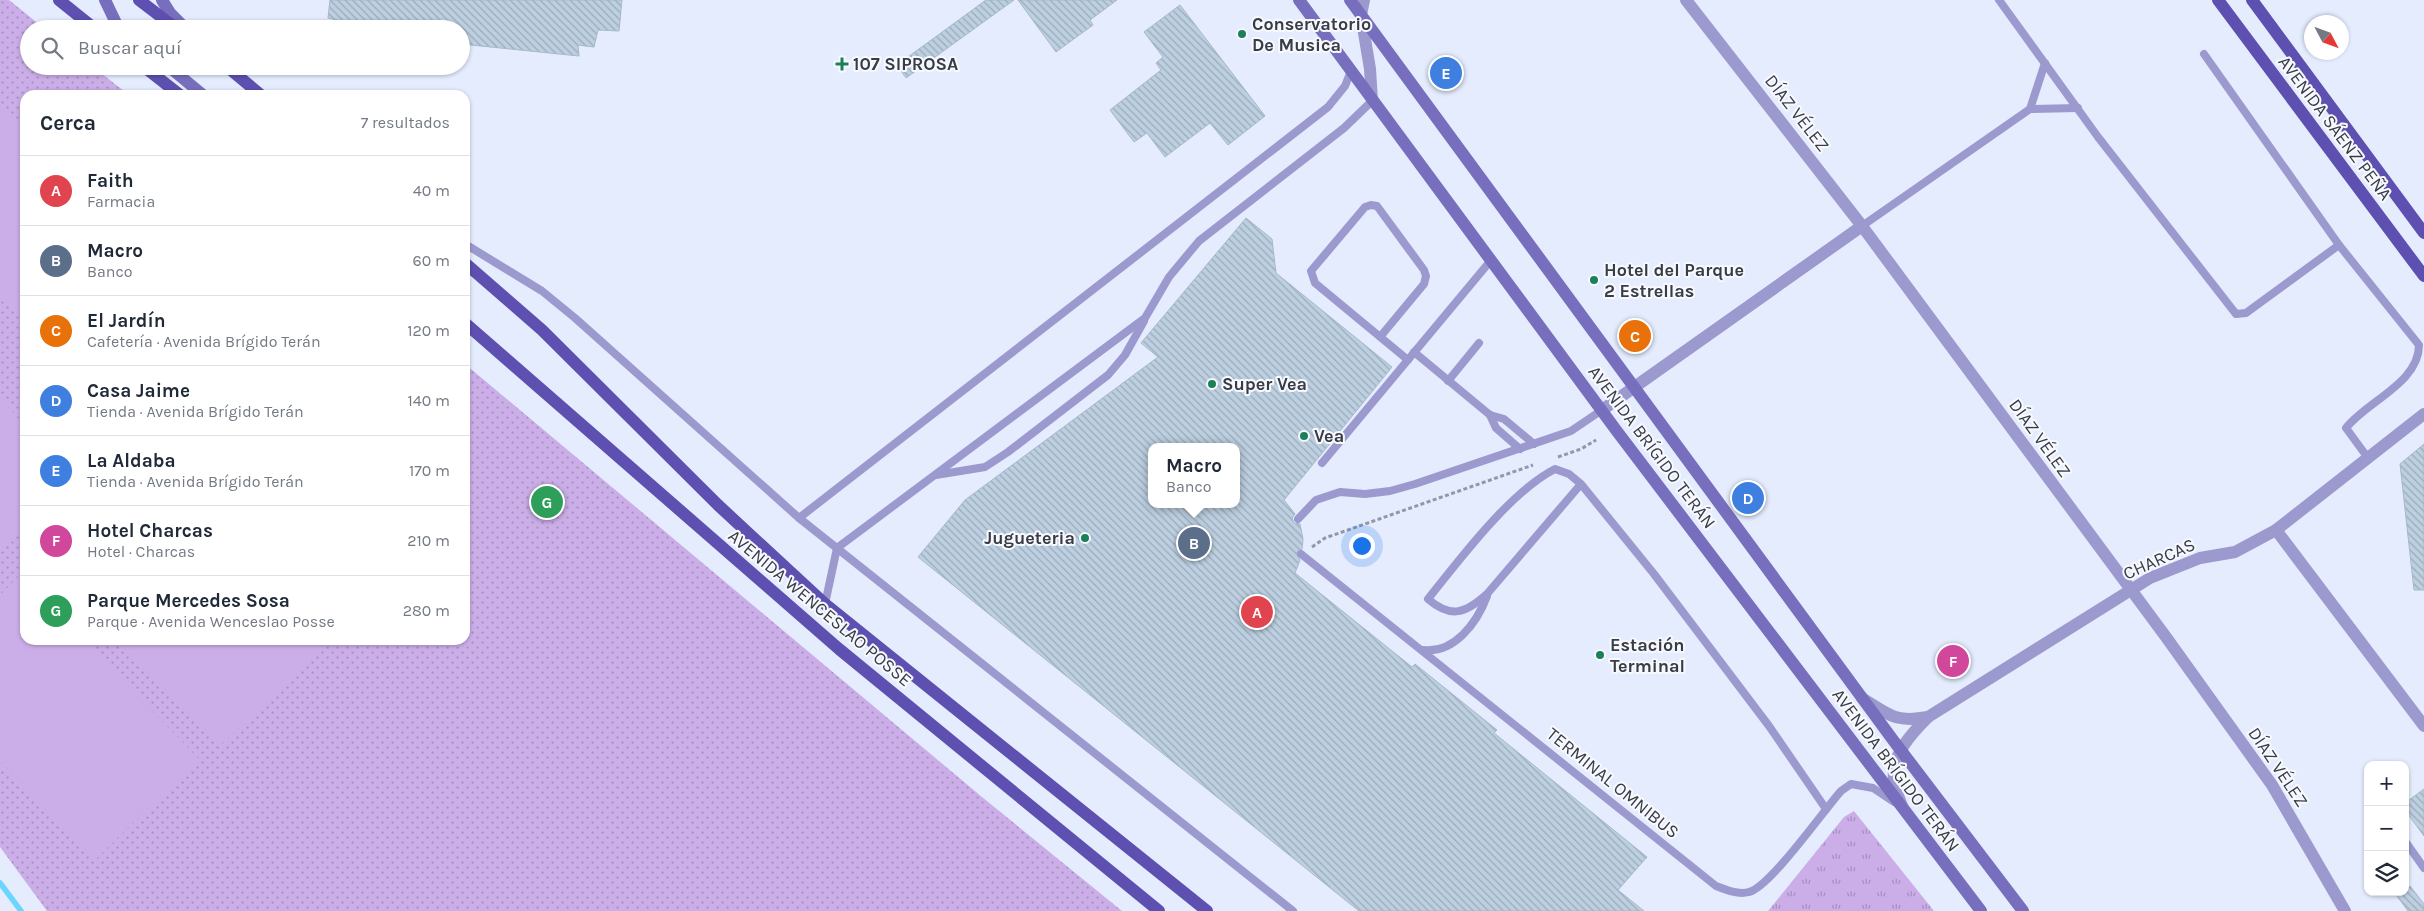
<!DOCTYPE html>
<html lang="es">
<head>
<meta charset="utf-8">
<style>
	:root { --surface:#fff; --page:#f6f6f7; --text:#1f2937; --muted:#747a83; --line:#e0e1e3; --accent:#1b805a }
	body { margin:0; font-family:Karla,sans-serif; background:var(--page); color:var(--text) }
	.controls { position:absolute; right:15px; bottom:15px; display:grid; overflow:hidden; border-radius:10px; box-shadow:0 1px 4px #0004 }
	.controls button { width:45px; height:45px; display:grid; place-items:center; padding:0; border:0; border-bottom:1px solid var(--line); background:var(--surface); color:var(--text); font:25px sans-serif }
	.compass { position:absolute; left:2304px; top:15px; width:45px; height:45px; border-radius:50%; background:var(--surface); box-shadow:0 1px 4px #0004; rotate:131deg }
	.you { position:absolute; left:1361px; top:545px; width:18px; height:18px; margin:-12px; border:4px solid #fff; border-radius:50%; background:#1a73e8; box-shadow:0 0 0 8px #1a73e833 }
	.badge { display:grid; place-items:center; width:32px; height:32px; border-radius:50%; background:var(--accent); color:#fff; font-size:16px; font-weight:700 }
	.pin { position:absolute; translate:-50% -50%; border:2px solid #fff; box-shadow:0 1px 5px #0006 }
	.popup { position:absolute; left:1148px; top:443px; width:92px; height:65px; box-sizing:border-box; display:grid; place-content:center; border-radius:10px; background:var(--surface); filter:drop-shadow(0 1px 4px #0005); font-size:16px; white-space:nowrap; color:var(--muted) }
	.popup b { font-size:19px; color:var(--text) }
	.popup::after { content:''; position:absolute; left:50%; top:100%; margin-left:-10px; border:10px solid transparent; border-top-color:var(--surface) }
	.list { margin:0; padding:0; list-style:none }
	h2 { display:flex; justify-content:space-between; align-items:center; height:65px; margin:0; padding:0 20px; font-size:21px }
	h2 small { font-size:16px; font-weight:400; color:var(--muted) }
	.list li { display:grid; grid-template-columns:32px 1fr auto; gap:15px; align-items:center; box-sizing:border-box; height:70px; padding:0 20px; border-top:1px solid var(--line) }
	.list b { display:block; font-size:19px; white-space:nowrap }
	.list p { margin:0; font-size:16px; white-space:nowrap; color:var(--muted) }
	.list em { font-size:16px; font-style:normal; color:var(--muted) }
	.icon { flex:none; width:28px; height:28px; fill:none; stroke:currentColor; stroke-width:2; stroke-linecap:round; stroke-linejoin:round }
	.map { position:relative; flex:none; width:2424px; height:911px; overflow:hidden }
	.search { position:absolute; background:var(--surface); box-shadow:0 1px 4px #0004; left:20px; top:20px; width:450px; height:55px; display:flex; align-items:center; gap:12px; box-sizing:border-box; padding:0 18px; border-radius:28px; color:var(--muted); font-size:19px }
	.panel { position:absolute; background:var(--surface); box-shadow:0 1px 4px #0004; left:20px; top:90px; width:450px; height:555px; border-radius:15px }
	.map>svg:first-child { display:block }
</style>
</head>
<body>
<div class="map">
<svg width="2424" height="911" viewBox="0 0 2424 911">
	<defs>
		<pattern id="grass-tufts" width="24" height="20" patternUnits="userSpaceOnUse" patternTransform="scale(1.25)"><rect width="24" height="20" fill="#cbaee8"/><path d="M3 7l-1-3M5 7V3M7 7l1-3M15 17l-1-3M17 17v-4M19 17l1-3" fill="none" stroke="#a68fbe"/></pattern>
		<pattern id="park-dots" width="8" height="8" patternUnits="userSpaceOnUse" patternTransform="scale(1.25)"><rect width="8" height="8" fill="#cbaee8"/><path d="M2 2h.1M6 6h.1" fill="none" stroke="#a68fbe" stroke-width="1.8" stroke-linecap="round"/></pattern>
		<pattern id="building-back-hatch" width="6" height="6" patternUnits="userSpaceOnUse" patternTransform="scale(1.25)"><rect width="6" height="6" fill="#bdd0e1"/><path d="M-1 5l2 2M0 0l6 6M5-1l2 2" fill="none" stroke="#9baab8"/></pattern>
	</defs>
	<rect width="100%" height="100%" fill="#e4ecfe"/>
	<polygon fill="url(#grass-tufts)" points="1854,811 1934,911 1768,911 1844,817"/>
	<polygon fill="url(#park-dots)" points="0,0 9,0 45,29 29,29 29,66 92,66 129,95 25,95 25,640 465,640 465,364 982,797 1122,911 47,911 0,847"/>
	<g fill="#cbaee8">
		<polygon points="0,108 25,130 25,321 0,299"/>
		<polygon points="0,397 25,427 25,526 0,547"/>
		<polygon points="20,575 25,580 25,640 83,640 199,759 96,859 0,761 0,595"/>
		<polygon points="117,640 317,640 323,646 220,746"/>
	</g>
	<g fill="none" stroke-linecap="round" stroke-linejoin="round">
		<polyline stroke="#6ad6fd" stroke-width="5.5" points="0,883 21,911"/>
	</g>
	<g fill="url(#building-back-hatch)" stroke="#a6b8c9" fill-rule="evenodd">
		<polygon points="330,0 622,0 619,31 598,30 594,47 578,45 579,56 461,44 461,29 341,29 342,21 328,18"/>
		<polygon points="986,0 1014,0 906,78 897,65"/>
		<polygon points="1018,0 1117,0 1090,20 1093,25 1056,52"/>
		<polygon points="1180,5 1265,116 1228,145 1210,123 1165,157 1147,133 1134,142 1110,110 1161,70 1156,63 1163,57 1144,32"/>
		<path d="M1246,218L1272,239L1276,273L1392,367L1284,500L1295,514L1292,518L1294,523L1300,524L1303,539L1302,549L1296,553L1300,560L1295,573L1412,667L1415,664L1497,730L1494,733L1647,857L1618,890L1644,911H1359L918,557L965,500L1158,357L1141,343ZM1152,447H1236V504H1152Z"/>
		<polygon points="2424,444 2424,590 2414,590 2400,464"/>
		<polygon points="2424,789 2424,836 2405,810 2405,803"/>
		<polygon points="2410,886 2424,904 2424,911 2408,911 2397,896 2405,892"/>
	</g>
	<g fill="none" stroke-linecap="round" stroke-linejoin="round">
		<g stroke="#9298a6" stroke-width="3" stroke-dasharray="4 2.5" stroke-linecap="butt">
			<polyline points="1558,457 1581,449 1596,440"/>
			<polyline points="1312,547 1325,538 1533,465"/>
		</g>
		<g stroke="#9c99cf" stroke-width="8">
			<polyline points="1999,0 2098,137 2236,314 2246,313 2339,245"/>
			<path d="M2204,54L2339,245L2419,345C2419,383 2367,401 2346,428L2368,458"/>
			<polyline points="2030,109 2078,108"/>
			<polyline points="1862,226 2030,109 2045,63"/>
			<polyline points="465,244 542,291 575,318 799,518 1293,911"/>
			<polyline points="1380,337 1424,284 1426,276 1424,270 1377,206 1371,205 1365,207 1311,271 1315,283 1408,360"/>
			<polyline points="1414,352 1490,415 1504,419 1534,444"/>
			<polyline points="1448,381 1479,343"/>
			<polyline points="1490,415 1496,428 1520,449"/>
			<polyline points="1322,463 1492,259"/>
			<polyline points="936,475 985,467 1008,452 1108,375 1125,355 1144,321"/>
			<path d="M1581,484L1487,594C1466,613 1451,619 1428,599C1460,559 1510,492 1555,469L1569,474L1581,484L1654,574L1769,726L1826,809"/>
			<polyline points="799,518 1328,107 1345,86 1351,71"/>
			<polyline points="1298,519 1316,500 1340,492 1365,494 1390,491 1415,484 1571,431 1602,410"/>
			<path d="M1301,554L1716,886C1726,890 1738,895 1749,892C1770,887 1824,810 1841,791L1851,784L1873,788L1894,802"/>
			<polyline points="825,604 837,548 1145,318 1169,277 1199,241 1344,128 1372,101"/>
			<path d="M1423,650C1454,654 1477,623 1487,596"/>
			<polyline points="2405,841 2424,868"/>
		</g>
		<g stroke="#9c99cf" stroke-width="12">
			<polyline points="1364,0 1361,15 1370,69 1372,101"/>
			<polyline points="1686,0 1862,226 2166,637 2272,785 2345,911"/>
			<polyline points="1602,410 1862,226"/>
			<polyline points="2276,530 2424,726"/>
			<path d="M1862,698C1889,715 1895,723 1928,717"/>
			<path d="M1902,806C1899,798 1895,789 1894,780C1891,755 1912,733 1928,717L2150,578L2200,558L2235,552L2276,530L2424,414"/>
		</g>
		<g stroke="#776fbd" stroke-width="12">
			<polyline points="105,0 116,23 122,29"/>
			<polyline points="162,0 170,13 186,29"/>
			<polyline points="1299,0 1616,430 1981,911"/>
			<polyline points="1350,0 1893,740 2023,911"/>
			<polyline points="168,66 203,95"/>
		</g>
		<g stroke="#5e50b0" stroke-width="12">
			<polyline points="59,0 95,29"/>
			<polyline points="139,0 177,29"/>
			<polyline points="2218,0 2424,276"/>
			<polyline points="2252,0 2424,233"/>
			<polyline points="143,66 180,95"/>
			<polyline points="226,66 261,95"/>
			<polyline points="465,263 542,330 718,505 825,604 1207,911"/>
			<polyline points="465,323 839,649 1159,911"/>
		</g>
	</g>
	<g fill="#1b805a" stroke="#f7f9fe" stroke-width="2">
		<circle cx="1242" cy="34" r="5"/>
		<path d="M839.5 56.5h5v5h5v5h-5v5h-5v-5h-5v-5h5z"/>
		<circle cx="1594" cy="280" r="5"/>
		<circle cx="1212" cy="384" r="5"/>
		<circle cx="1304" cy="436" r="5"/>
		<circle cx="1085" cy="538" r="5"/>
		<circle cx="1600" cy="655" r="5"/>
	</g>
	<g text-anchor="middle" dominant-baseline="central" stroke-width="4" stroke-linejoin="round" paint-order="stroke">
		<g font-size="18" font-weight="bold" fill="#383c45" stroke="#f7f9fe" text-anchor="start">
			<text x="1252" y="24">Conservatorio<tspan x="1252" dy="21">De Musica</tspan></text>
			<text x="853" y="64">107 SIPROSA</text>
			<text x="1604" y="270">Hotel del Parque<tspan x="1604" dy="21">2 Estrellas</tspan></text>
			<text x="1222" y="384">Super Vea</text>
			<text x="1314" y="436">Vea</text>
			<text x="1075" y="538" text-anchor="end">Jugueteria</text>
			<text x="1610" y="645">Estación<tspan x="1610" dy="21">Terminal</tspan></text>
		</g>
		<g font-size="18" fill="#383c45" stroke="#f7f9fe">
			<text transform="translate(1797 113) rotate(52)">DÍAZ VÉLEZ</text>
			<text transform="translate(2335 128) rotate(53)">AVENIDA SÁENZ PEÑA</text>
			<text transform="translate(2040 438) rotate(54)">DÍAZ VÉLEZ</text>
			<text transform="translate(1652 447) rotate(53)">AVENIDA BRÍGIDO TERÁN</text>
			<text transform="translate(2159 559) rotate(-24)">CHARCAS</text>
			<text transform="translate(820 608) rotate(40)">AVENIDA WENCESLAO POSSE</text>
			<text transform="translate(2278 767) rotate(56)">DÍAZ VÉLEZ</text>
			<text transform="translate(1896 770) rotate(53)">AVENIDA BRÍGIDO TERÁN</text>
			<text transform="translate(1613 783) rotate(39)">TERMINAL OMNIBUS</text>
		</g>
	</g>
</svg>
<div class="controls">
<button>+</button>
<button>−</button>
<button><svg class="icon" aria-label="layers" viewBox="0 0 24 24"><path d="M12 4l9 5-9 5-9-5zM3 14l9 5 9-5"/></svg></button>
</div>
<svg class="compass" viewBox="-18 -18 36 36"><path d="M0-13l5 13h-10z" fill="#e53935"/><path d="M0 13l5-13h-10z" fill="#747a83"/></svg>
<div class="you"></div>
<div class="pin badge" style="left:1257px;top:612px;background:#e0444e">A</div>
<div class="pin badge" style="left:1194px;top:543px;background:#5c6f8a">B</div>
<div class="popup"><b>Macro</b>Banco</div>
<div class="pin badge" style="left:1635px;top:336px;background:#e8710a">C</div>
<div class="pin badge" style="left:1748px;top:498px;background:#3f7fe0">D</div>
<div class="pin badge" style="left:1446px;top:73px;background:#3f7fe0">E</div>
<div class="pin badge" style="left:1953px;top:661px;background:#d1479c">F</div>
<div class="pin badge" style="left:547px;top:502px;background:#2e9e5b">G</div>
<div class="search"><svg class="icon" aria-label="search" viewBox="0 0 24 24"><circle cx="10" cy="10" r="6"/><path d="M15 15l6 6"/></svg>Buscar aquí</div>
<section class="panel">
<h2>Cerca<small>7 resultados</small></h2>
<ul class="list">
<li><span class="badge" style="background:#e0444e">A</span><div><b>Faith</b><p>Farmacia</p></div><em>40 m</em></li>
<li><span class="badge" style="background:#5c6f8a">B</span><div><b>Macro</b><p>Banco</p></div><em>60 m</em></li>
<li><span class="badge" style="background:#e8710a">C</span><div><b>El Jardín</b><p>Cafetería · Avenida Brígido Terán</p></div><em>120 m</em></li>
<li><span class="badge" style="background:#3f7fe0">D</span><div><b>Casa Jaime</b><p>Tienda · Avenida Brígido Terán</p></div><em>140 m</em></li>
<li><span class="badge" style="background:#3f7fe0">E</span><div><b>La Aldaba</b><p>Tienda · Avenida Brígido Terán</p></div><em>170 m</em></li>
<li><span class="badge" style="background:#d1479c">F</span><div><b>Hotel Charcas</b><p>Hotel · Charcas</p></div><em>210 m</em></li>
<li><span class="badge" style="background:#2e9e5b">G</span><div><b>Parque Mercedes Sosa</b><p>Parque · Avenida Wenceslao Posse</p></div><em>280 m</em></li>
</ul>
</section>
</div>
</body>
</html>
